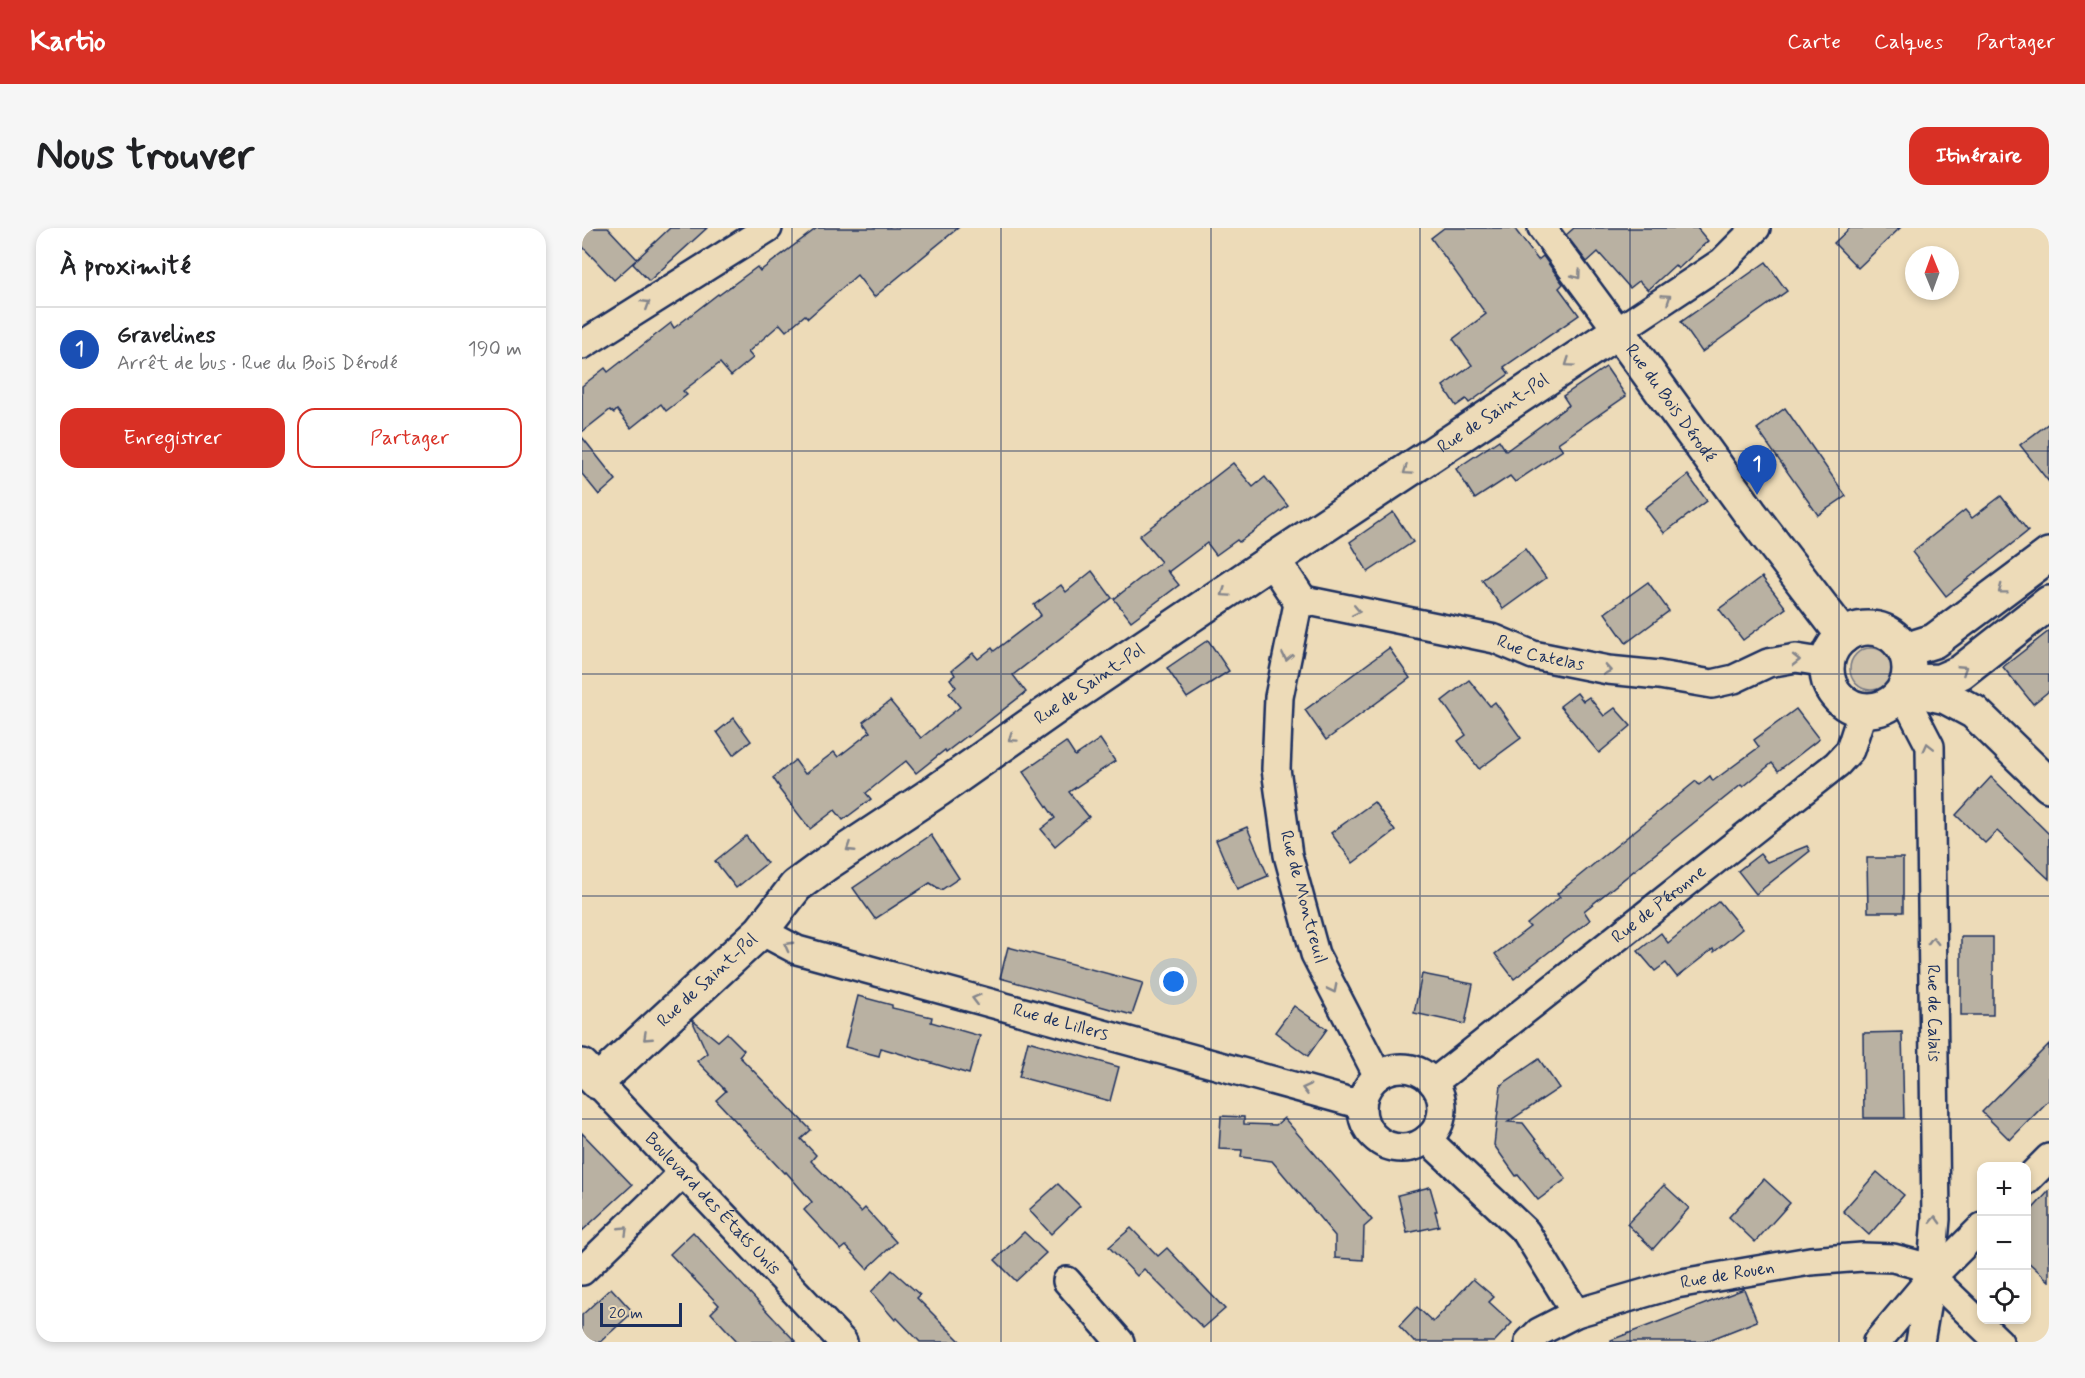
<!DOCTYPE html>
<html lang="fr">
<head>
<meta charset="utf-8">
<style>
	:root { --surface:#fff; --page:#f6f6f6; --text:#202124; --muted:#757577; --line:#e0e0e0; --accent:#d93025 }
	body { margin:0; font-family:Mynerve,sans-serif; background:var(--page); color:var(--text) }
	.controls { position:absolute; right:18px; bottom:18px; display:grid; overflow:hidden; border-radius:12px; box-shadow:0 3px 9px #0003 }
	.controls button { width:54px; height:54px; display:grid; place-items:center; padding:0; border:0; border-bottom:2px solid var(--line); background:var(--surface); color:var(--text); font:30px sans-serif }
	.compass { position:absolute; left:1323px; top:18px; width:54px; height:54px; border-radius:50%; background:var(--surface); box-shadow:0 3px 9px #0003; rotate:359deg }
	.scale { position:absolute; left:18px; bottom:15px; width:82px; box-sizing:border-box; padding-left:6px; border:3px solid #1b2f5e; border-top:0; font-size:16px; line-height:21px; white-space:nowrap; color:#1b2f5e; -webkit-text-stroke:4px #eddbb8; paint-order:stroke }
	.you { position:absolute; left:592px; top:754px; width:21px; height:21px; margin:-15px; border:4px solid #fff; border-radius:50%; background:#1a73e8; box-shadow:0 0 0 9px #1a73e833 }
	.badge { display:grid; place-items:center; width:39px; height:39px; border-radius:50%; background:var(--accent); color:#fff; font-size:20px; font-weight:700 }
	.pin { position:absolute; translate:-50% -50px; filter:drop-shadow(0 2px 3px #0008) }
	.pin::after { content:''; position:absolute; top:32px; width:21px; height:18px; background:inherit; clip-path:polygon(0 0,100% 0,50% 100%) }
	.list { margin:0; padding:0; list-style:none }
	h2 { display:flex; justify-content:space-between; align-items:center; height:78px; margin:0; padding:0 24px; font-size:26px }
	h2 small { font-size:20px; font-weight:400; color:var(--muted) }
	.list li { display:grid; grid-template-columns:39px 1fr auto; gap:18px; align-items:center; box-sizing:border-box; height:84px; padding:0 24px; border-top:2px solid var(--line) }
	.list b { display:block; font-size:22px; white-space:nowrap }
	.list p { margin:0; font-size:20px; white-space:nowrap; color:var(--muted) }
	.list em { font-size:20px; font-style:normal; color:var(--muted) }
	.actions { display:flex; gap:12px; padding:18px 24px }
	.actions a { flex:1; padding:14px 0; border:2px solid var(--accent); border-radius:18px; text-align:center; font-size:21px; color:var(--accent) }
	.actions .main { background:var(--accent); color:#fff }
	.icon { flex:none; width:33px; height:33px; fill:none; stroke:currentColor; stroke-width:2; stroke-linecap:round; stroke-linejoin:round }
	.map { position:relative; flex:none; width:1467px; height:1114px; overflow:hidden; border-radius:18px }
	header { display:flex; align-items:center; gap:36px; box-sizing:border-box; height:84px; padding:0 30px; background:var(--accent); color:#fff }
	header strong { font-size:28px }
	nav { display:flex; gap:33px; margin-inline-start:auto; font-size:21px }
	.intro { display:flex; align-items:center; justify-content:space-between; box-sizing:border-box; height:144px; padding:0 36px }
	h1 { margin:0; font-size:42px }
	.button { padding:15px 27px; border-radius:18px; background:var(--accent); color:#fff; font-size:21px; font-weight:700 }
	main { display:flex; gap:36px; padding:0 36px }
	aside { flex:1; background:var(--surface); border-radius:18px; box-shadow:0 3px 9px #0003 }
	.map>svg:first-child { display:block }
</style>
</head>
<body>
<header>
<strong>Kartio</strong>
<nav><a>Carte</a><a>Calques</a><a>Partager</a></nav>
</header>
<div class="intro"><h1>Nous trouver</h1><a class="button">Itinéraire</a></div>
<main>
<aside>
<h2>À proximité<small></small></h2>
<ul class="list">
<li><span class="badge" style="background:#1a4fb4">1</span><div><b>Gravelines</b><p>Arrêt de bus · Rue du Bois Dérodé</p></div><em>190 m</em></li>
</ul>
<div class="actions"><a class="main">Enregistrer</a><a>Partager</a></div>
</aside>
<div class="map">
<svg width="1467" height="1114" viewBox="0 0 1467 1114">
	<rect width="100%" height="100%" fill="#eddbb8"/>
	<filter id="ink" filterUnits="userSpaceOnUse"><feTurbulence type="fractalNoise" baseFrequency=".0167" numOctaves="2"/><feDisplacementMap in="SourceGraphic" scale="12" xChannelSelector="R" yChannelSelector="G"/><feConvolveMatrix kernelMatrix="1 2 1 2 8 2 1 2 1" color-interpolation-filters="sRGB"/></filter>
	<g filter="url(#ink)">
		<circle fill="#cfc2ab" stroke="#757884" stroke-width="1.5" cx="1289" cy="441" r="21"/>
		<g fill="#b9b1a2" stroke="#1b2f5e" stroke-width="1.5">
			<polygon points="0,0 26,0 55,31 88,0 125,0 67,53 51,36 54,32 32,52 0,18"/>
			<polygon points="235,0 376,0 292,69 275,47 226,90 223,87 204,103 198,96 166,124 171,130 149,148 138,135 101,163 105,167 84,183 79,176 49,200 35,182 32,185 28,182 0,204 0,158 23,140 26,144 89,95 92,100 136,66 137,67 175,39 178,43"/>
			<polygon points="862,0 932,0 956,32 961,28 981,56 977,60 997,87 922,139 927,146 887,175 884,171 874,178 861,158 890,137 871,111 904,86 849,10"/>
			<polygon points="992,0 1115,0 1126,13 1096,41 1093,37 1066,62 1057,53 1048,60 1016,24 1005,34 984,7"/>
			<polygon points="1268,0 1318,0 1276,40 1252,15"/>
			<polygon points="1184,34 1205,63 1120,124 1099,94"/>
			<polygon points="1024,139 1044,168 976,215 981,222 933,254 928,248 893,271 874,241 917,212 924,223 987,177 981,168"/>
			<polygon points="1203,180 1264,268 1236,287 1175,201"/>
			<polygon points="1467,195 1467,254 1438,217"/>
			<polygon points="0,209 34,252 17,267 0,246"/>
			<polygon points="651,235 671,259 683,249 706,278 657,314 655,312 634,327 625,315 586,344 585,342 597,357 549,393 532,371 579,334 557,308"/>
			<polygon points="1106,247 1125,273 1082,305 1063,280"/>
			<polygon points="1419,268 1446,303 1364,368 1330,324 1383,282 1390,290"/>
			<polygon points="811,284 831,314 786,344 768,314"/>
			<polygon points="943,321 964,350 921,381 900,352"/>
			<polygon points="510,343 530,370 431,447 444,464 386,509 385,508 364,524 363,522 334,545 324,533 284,565 289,571 261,592 253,582 228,601 197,561 198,560 191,550 213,532 223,546 252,524 256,529 288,504 281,494 308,473 339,510 378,479 367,465 374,459 368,451 373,447 370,442 391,425 396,431 410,420 412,423 459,387 452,377 479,357 484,364"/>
			<polygon points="1180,349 1204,380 1161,412 1137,381"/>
			<polygon points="1066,354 1087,383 1044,415 1023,385"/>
			<polygon points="1467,403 1467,463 1451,476 1421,439"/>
			<polygon points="626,412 647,443 605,470 585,440"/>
			<polygon points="807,420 828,450 744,512 723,482"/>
			<polygon points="887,452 908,478 913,474 939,510 897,541 876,513 884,507 860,473"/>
			<polygon points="995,465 1001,473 1007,469 1022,488 1033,480 1049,498 1017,525 978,478"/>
			<polygon points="1214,481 1237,511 1196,543 1190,535 1161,559 1159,557 1002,683 1008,692 932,751 913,726 948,699 945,696 978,669 975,666 1114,553 1117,557 1128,548 1131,553 1177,519 1172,512"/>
			<polygon points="152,490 169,513 151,527 135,504"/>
			<polygon points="518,511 533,533 487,564 507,589 473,618 459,601 473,590 441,544 484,514 493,528"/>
			<polygon points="1409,549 1467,606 1467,651 1415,603 1403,615 1374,587"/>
			<polygon points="792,574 813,603 771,635 749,605"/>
			<polygon points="665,599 686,648 655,661 634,612"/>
			<polygon points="349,607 377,650 359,662 348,655 293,691 271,660"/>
			<polygon points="164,608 185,635 154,660 133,633"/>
			<polygon points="1225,618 1228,623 1174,666 1156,643 1178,626 1185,634"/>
			<polygon points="1285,630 1321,630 1321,684 1286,684"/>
			<polygon points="1137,673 1160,701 1132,724 1131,721 1095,749 1084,735 1073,743 1056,723 1079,705 1086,715"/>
			<rect x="1379" y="709" width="32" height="78"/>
			<polygon points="426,719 561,755 550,787 418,750"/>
			<polygon points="840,746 891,756 883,796 832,785"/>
			<polygon points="276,768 310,777 310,780 350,789 349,794 398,808 387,846 299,820 297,828 263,819"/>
			<polygon points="712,778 745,801 726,828 693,804"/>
			<polygon points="110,792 136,813 145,805 162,822 157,828 229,902 219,911 234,927 229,933 279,984 283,980 314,1014 285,1041 264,1018 259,1022 222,982 230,974 204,944 202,945 134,872 144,863 115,833 125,825"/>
			<polygon points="1320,804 1322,890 1282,890 1281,805"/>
			<polygon points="446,813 537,839 528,873 437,849"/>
			<polygon points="1467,816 1467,872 1428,912 1400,884"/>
			<polygon points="957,831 977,860 926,894 941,895 984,951 956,972 936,947 934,948 912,917 919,857"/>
			<polygon points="639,888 662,889 662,896 694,897 702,890 790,992 782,999 781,1032 753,1030 753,1008 690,933 659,929 660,922 637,921"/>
			<polygon points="0,905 50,957 0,1003"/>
			<polygon points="1295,944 1322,967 1287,1007 1261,983"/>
			<polygon points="1182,951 1208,975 1173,1014 1147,989"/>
			<polygon points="476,956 498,978 469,1006 447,982"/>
			<polygon points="1082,957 1107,980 1071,1021 1045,996"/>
			<polygon points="848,959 855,983 853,983 857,998 825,1005 816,967"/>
			<polygon points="1467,963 1467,1053 1444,1032 1444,988"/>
			<polygon points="549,1000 576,1028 585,1020 643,1081 621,1100 562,1041 555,1048 527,1019"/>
			<polygon points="111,1004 196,1095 214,1114 156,1114 129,1085 137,1077 88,1026"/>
			<polygon points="442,1004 464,1025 434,1053 413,1032"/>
			<polygon points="310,1042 338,1067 335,1070 379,1114 338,1114 315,1090 313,1092 289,1064"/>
			<polygon points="891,1051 912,1069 907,1074 930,1095 912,1114 832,1114 817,1098 835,1079 851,1094"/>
			<polygon points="29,1060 51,1084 18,1114 0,1114 0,1087"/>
			<polygon points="1162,1061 1175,1093 1122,1114 1029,1114 1029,1112"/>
		</g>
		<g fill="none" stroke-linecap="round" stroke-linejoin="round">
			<defs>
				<g id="street">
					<polyline points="960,0 1036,103 1140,34 1174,0"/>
					<polyline points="0,117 186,0"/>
					<path id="s1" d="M1320,464L1348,518L1354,991L1349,1050L1338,1114"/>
					<path id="s2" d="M179,703L215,722L780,877"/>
					<circle cx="820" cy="880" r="40"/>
					<path id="s3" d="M796,848L733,726L706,627L694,541L697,469L717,371L913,411L951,427L1026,442L1077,447L1130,456L1152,451L1186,435L1214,430L1245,435"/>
					<path id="s4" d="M15,854L261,1114"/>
					<path id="s5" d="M851,855L1255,536L1268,522L1281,482"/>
					<polyline points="845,911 944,1004 994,1085"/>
					<polyline points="1444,953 1467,930"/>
					<polyline points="0,1043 102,944"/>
					<polyline points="485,1053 538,1114"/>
					<path id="s6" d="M947,1114L957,1104L994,1085L1094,1056L1228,1033L1280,1029L1311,1030L1337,1037L1417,1114"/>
					<polyline points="1295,1114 1349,1050 1400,999"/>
				</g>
				<g id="secondary">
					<polyline points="691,332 717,371"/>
					<circle cx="1286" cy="441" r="41"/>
					<polyline points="1324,424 1336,418 1352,413 1467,327"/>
					<polyline points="1327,454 1358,453 1379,444 1467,375"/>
					<polyline points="1323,460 1364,469 1392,484 1467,557"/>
					<path id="s7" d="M0,838L15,854L179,703L214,658L244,636L356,562L491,467L691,332L1036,103L1168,285L1258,403L1261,409"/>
				</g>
			</defs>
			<use href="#street" stroke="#1b2f5e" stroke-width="32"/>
			<use href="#secondary" stroke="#1b2f5e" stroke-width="38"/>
			<use href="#street" stroke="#eddbb8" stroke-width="27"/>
			<use href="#secondary" stroke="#eddbb8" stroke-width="33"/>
		</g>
		<defs><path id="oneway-chevron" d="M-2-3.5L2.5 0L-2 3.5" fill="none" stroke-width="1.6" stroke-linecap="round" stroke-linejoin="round" transform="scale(1.5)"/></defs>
		<g stroke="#84858b">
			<use href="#oneway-chevron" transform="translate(995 47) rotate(54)"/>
			<use href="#oneway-chevron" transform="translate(1085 70) rotate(-34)"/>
			<use href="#oneway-chevron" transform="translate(64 76) rotate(-32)"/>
			<use href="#oneway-chevron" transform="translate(987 135) rotate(146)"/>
			<use href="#oneway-chevron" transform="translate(825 243) rotate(146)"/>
			<use href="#oneway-chevron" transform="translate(1420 362) rotate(143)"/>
			<use href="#oneway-chevron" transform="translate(643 365) rotate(146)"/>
			<use href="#oneway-chevron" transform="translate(774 383) rotate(12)"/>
			<use href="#oneway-chevron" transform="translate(705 429) rotate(101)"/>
			<use href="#oneway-chevron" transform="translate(1214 432)"/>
			<use href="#oneway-chevron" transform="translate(1381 441) rotate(-33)"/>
			<use href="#oneway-chevron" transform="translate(1025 442) rotate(9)"/>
			<use href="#oneway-chevron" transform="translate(430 510) rotate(145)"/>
			<use href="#oneway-chevron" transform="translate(1346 519) rotate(-104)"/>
			<use href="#oneway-chevron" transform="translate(268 620) rotate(147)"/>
			<use href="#oneway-chevron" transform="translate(1351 713) rotate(-91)"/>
			<use href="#oneway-chevron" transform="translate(206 718) rotate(-152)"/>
			<use href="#oneway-chevron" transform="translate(751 761) rotate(63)"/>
			<use href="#oneway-chevron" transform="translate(394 771) rotate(-165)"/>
			<use href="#oneway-chevron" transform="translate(65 809) rotate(137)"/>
			<use href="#oneway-chevron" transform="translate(724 861) rotate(-165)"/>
			<use href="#oneway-chevron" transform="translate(1353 992) rotate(-88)"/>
			<use href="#oneway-chevron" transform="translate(42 1002) rotate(-44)"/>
		</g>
	</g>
	<path fill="none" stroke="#1b2f5e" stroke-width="1.5" stroke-opacity="0.55" d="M210,0V1114M419,0V1114M629,0V1114M838,0V1114M1048,0V1114M1257,0V1114M0,223H1467M0,446H1467M0,668H1467M0,891H1467"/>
	<g text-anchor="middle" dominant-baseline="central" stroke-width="4.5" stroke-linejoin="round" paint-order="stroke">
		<g font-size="18" fill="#1b2f5e" stroke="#eddbb8">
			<text stroke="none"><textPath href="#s7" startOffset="1383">Rue du Bois Dérodé</textPath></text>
			<text stroke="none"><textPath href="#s7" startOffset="1144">Rue de Saint-Pol</textPath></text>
			<text stroke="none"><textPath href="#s3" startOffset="747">Rue Catelas</textPath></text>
			<text stroke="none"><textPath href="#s7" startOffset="658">Rue de Saint-Pol</textPath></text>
			<text transform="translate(721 669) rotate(75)">Rue de Montreuil</text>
			<text stroke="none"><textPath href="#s5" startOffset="288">Rue de Péronne</textPath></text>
			<text stroke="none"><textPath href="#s7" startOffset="172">Rue de Saint-Pol</textPath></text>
			<text stroke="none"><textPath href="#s1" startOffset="328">Rue de Calais</textPath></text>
			<text stroke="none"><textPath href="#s2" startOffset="314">Rue de Lillers</textPath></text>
			<text stroke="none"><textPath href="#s4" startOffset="168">Boulevard des États Unis</textPath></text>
			<text stroke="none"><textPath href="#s6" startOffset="212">Rue de Rouen</textPath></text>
		</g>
	</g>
</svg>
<div class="controls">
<button>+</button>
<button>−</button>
<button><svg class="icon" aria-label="locate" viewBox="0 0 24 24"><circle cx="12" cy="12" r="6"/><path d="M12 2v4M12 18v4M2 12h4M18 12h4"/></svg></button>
</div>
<svg class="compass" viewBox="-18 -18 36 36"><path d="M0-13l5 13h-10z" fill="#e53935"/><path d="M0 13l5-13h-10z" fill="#757577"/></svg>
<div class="scale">20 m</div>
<div class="you"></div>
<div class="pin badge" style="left:1175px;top:267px;background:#1a4fb4">1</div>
</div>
</main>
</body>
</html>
